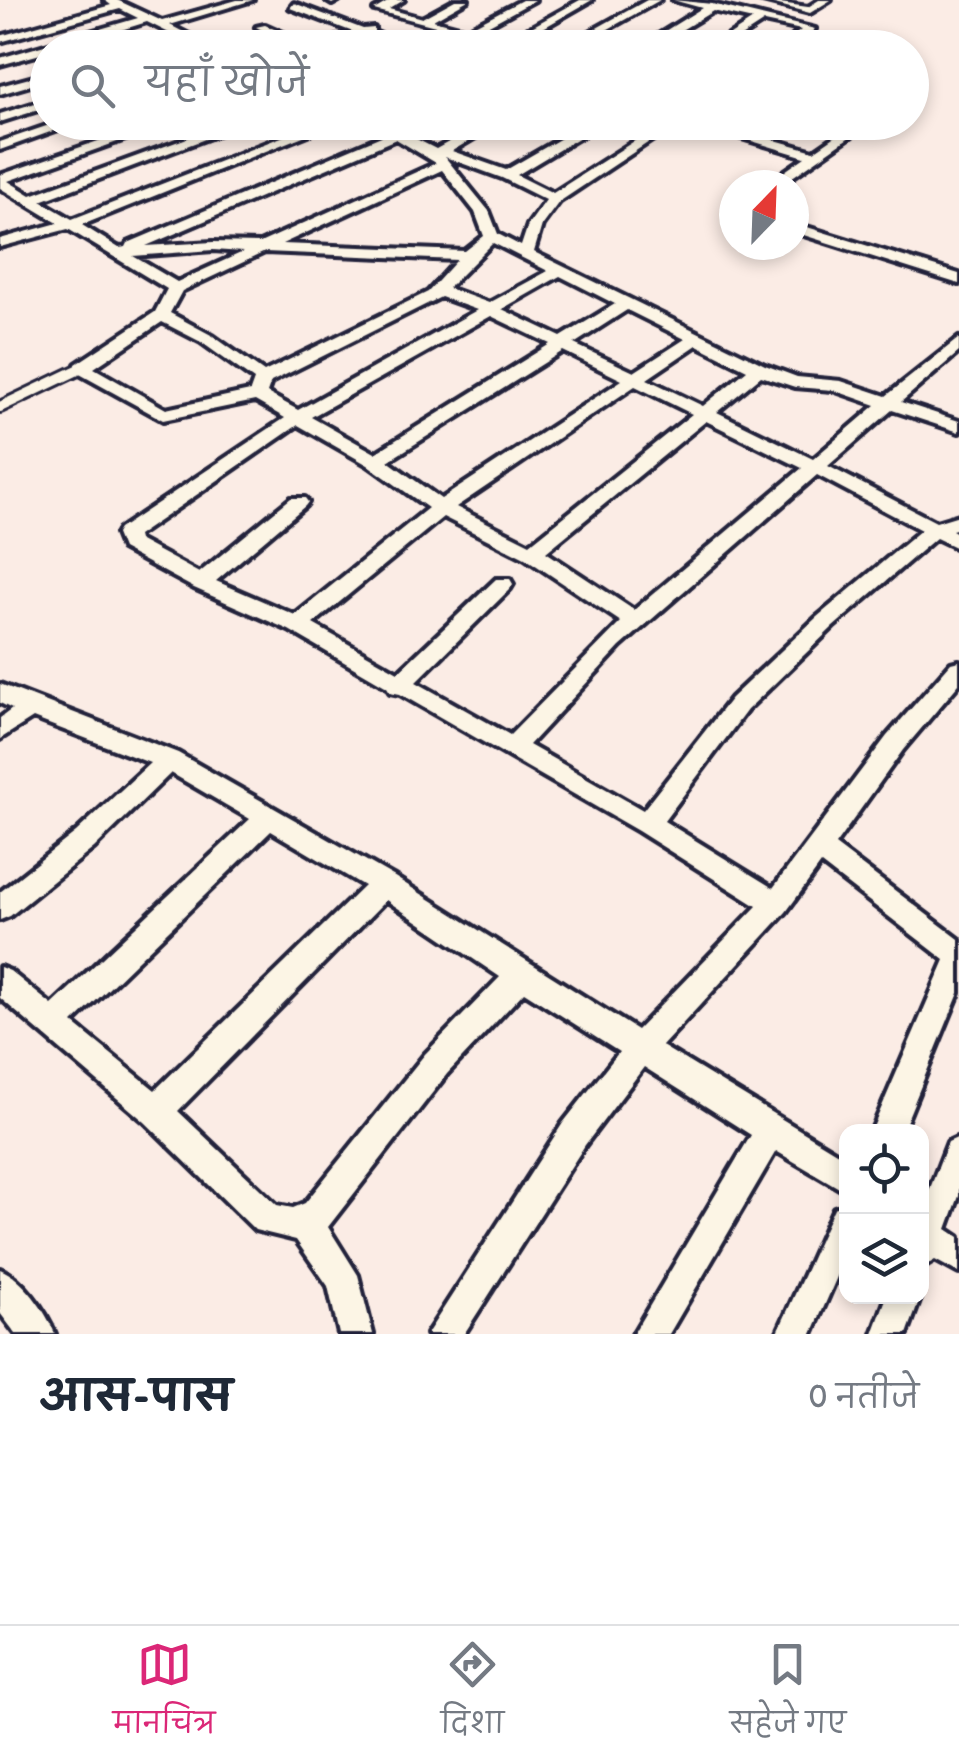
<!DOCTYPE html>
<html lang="hi">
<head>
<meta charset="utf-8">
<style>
	:root { --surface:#fff; --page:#f2f2f3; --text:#1f2937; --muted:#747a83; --line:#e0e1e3; --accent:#db2777 }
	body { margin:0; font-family:"Balsamiq Sans","Playpen Sans Deva",sans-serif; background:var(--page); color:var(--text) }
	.controls { position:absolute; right:30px; bottom:30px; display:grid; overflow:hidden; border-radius:20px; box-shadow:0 5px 15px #0003 }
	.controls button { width:90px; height:90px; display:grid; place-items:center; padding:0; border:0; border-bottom:2px solid var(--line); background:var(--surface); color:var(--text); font:50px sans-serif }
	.compass { position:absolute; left:719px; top:170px; width:90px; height:90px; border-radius:50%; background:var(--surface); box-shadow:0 5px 15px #0003; rotate:23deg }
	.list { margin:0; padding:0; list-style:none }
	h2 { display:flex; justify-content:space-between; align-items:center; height:130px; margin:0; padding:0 40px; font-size:42px }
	h2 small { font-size:32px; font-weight:400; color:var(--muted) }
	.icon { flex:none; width:55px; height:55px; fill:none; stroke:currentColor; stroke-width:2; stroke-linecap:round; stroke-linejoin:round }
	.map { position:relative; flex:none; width:959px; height:1334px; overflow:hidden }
	.search { position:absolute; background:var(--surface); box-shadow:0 5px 15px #0003; left:30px; right:30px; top:30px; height:110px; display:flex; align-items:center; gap:25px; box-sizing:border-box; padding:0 35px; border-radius:55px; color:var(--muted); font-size:38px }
	.sheet { height:290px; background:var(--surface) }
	nav { display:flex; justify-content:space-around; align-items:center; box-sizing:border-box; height:140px; border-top:2px solid var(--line); background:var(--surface); font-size:28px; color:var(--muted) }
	nav a { display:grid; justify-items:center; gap:5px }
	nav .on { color:var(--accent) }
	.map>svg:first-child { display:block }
</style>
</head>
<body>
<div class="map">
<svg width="959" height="1334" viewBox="0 0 959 1334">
	<rect width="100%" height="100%" fill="#fbece5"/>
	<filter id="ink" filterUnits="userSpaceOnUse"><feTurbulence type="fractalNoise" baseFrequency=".01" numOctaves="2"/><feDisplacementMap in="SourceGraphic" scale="20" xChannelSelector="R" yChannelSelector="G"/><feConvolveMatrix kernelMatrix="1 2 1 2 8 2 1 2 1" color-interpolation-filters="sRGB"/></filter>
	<g filter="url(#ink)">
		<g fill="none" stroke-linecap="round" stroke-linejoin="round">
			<defs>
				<polyline id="service" points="0,407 82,368"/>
				<g id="minor">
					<polygon points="104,0 117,0 162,21 237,0 253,0 170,25 214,48 199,48 182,39 156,48 138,48 173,35 147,22 63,48 48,48 48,52 0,65 0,58 138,18 120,9 0,42 0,36 111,5"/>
					<polygon points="339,0 332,4 327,1 328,0"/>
					<polygon points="391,0 404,0 389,9 422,18 455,0 468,0 433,20 467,29 522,0 535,0 478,31 510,39 580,0 592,0 512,46 374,10"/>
					<polygon points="647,0 660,0 578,46 568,44"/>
					<polygon points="673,0 712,4 815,29 792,48 779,48 801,30 764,22 724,48 710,48 753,20 713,11 665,40 688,48 652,43 652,39 702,8"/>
					<polygon points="759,0 808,7 819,0 831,0 810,13"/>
					<polygon points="294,3 363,29 374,28 374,32 410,48 394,48 363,36 325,48 298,48 256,27 265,25 310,45 353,32 290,8"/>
					<polygon points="48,73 48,80 0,94 0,86"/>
					<polygon points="48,99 48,107 0,122 0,114"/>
					<polygon points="58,122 78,122 0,150 0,142"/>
					<path d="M153,122H173L8,181L31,195L231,122H250L41,201L72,219L320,122H338L82,225L119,248L126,247L128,243L386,134L366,122H383L436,149L485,122H501L452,151L506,170L589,122H605L517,175L553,193L664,122H679L559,202L542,225L534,252L765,365L797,377L841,381L886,396L959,338V352L901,402L959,421V432L892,410L828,466L936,522L959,515V528L952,530L959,534V549L936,538L833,627L747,710L664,821L773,888L887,736L951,663L959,661V684L903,750L835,845L959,939V993L902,1132H871L945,960L821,864L786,912L662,1046L846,1158V1192L776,1151L669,1334H633L751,1135L644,1067L585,1145L464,1334H427L563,1123L619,1052L524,992L447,1074L328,1227L358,1275L373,1334H339L328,1286L296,1240L255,1230L145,1122L0,998V967L10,971L52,1005L250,819L171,773L94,848L10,916L0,920V892L76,832L150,763L33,718L0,739V718L12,709L0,703V684L178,753L393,876L637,1030L757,906L638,831L400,694L390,692L387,687L289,630L194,588L122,549L116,534L119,529L285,418L255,401L163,420L76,372V364L155,312L167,289L68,229L0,247V239L58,223L0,188V175ZM396,139L436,163L260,243L213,242L146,246ZM445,157L502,178L546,200L528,225L521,246L498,234L489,211ZM442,170L475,212L484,236L465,251L282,244ZM493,243L548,271L489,303L448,288ZM213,250L243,252L177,282L133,256ZM265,252L457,260L428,292L264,372L213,336L170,313L182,291ZM560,276L615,304L561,337L502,309ZM441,297L477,310L298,410L267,393L271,382ZM627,310L685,339L634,372L574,344ZM491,316L550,344L375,453L311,417ZM162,322L201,342L254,380L250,391L166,409L94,368ZM697,345L747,370L703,406L647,379ZM563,351L622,380L441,499L388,461ZM761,376L795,387L833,390L876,405L813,459L717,412ZM635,386L692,414L530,544L456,507ZM706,421L802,468L634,610L546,552ZM298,425L368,465L428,508L295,615L216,581L305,506L308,502L305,498H291L199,573L138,540L137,536ZM817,475L921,530L817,617L731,698L643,810L529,745L620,647ZM443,517L525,558L621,622L510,735L416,682L510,589L513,584L510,579H496L398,672L313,624ZM271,831L364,886L155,1090L73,1023ZM386,900L500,977L425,1054L305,1203L293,1208L277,1205L178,1111Z"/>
					<polygon points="689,122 711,122 814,151 856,122 871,122 781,185 765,185 805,157"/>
					<polygon points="794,223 959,274 959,284 794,232"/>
					<polygon points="959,1137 959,1196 947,1229 959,1237 959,1273 935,1260 922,1268 922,1209 948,1142"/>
					<polygon points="846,1204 846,1256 812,1334 777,1334 834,1208"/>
					<path d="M0,1269C23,1278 46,1311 55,1334H16L0,1313Z"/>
					<polygon points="887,1296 921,1296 907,1334 873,1334"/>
				</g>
			</defs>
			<use href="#service" stroke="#22223b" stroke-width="16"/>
			<use href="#minor" stroke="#22223b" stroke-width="8"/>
			<use href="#service" stroke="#fcf5e5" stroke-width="10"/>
			<use href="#minor" fill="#fcf5e5" fill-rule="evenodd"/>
		</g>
	</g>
</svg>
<div class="controls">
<button><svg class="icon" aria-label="locate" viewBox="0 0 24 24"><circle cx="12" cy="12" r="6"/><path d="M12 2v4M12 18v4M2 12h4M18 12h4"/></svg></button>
<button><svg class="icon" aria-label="layers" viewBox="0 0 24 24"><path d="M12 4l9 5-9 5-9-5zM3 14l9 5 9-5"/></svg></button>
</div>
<svg class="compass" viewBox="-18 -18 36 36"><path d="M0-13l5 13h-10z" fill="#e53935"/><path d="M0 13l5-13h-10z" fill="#747a83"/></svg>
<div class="search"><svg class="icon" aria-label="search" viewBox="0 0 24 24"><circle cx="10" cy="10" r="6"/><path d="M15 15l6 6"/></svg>यहाँ खोजें</div>
</div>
<section class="sheet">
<h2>आस-पास<small>0 नतीजे</small></h2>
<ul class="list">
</ul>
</section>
<nav>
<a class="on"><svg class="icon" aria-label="map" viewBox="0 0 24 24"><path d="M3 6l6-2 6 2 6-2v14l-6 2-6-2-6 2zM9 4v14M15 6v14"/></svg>मानचित्र</a>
<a><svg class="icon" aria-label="directions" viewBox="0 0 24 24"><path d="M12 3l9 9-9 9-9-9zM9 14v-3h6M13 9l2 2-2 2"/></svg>दिशा</a>
<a><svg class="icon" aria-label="saved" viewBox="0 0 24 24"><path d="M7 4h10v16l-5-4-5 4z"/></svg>सहेजे गए</a>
</nav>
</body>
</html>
